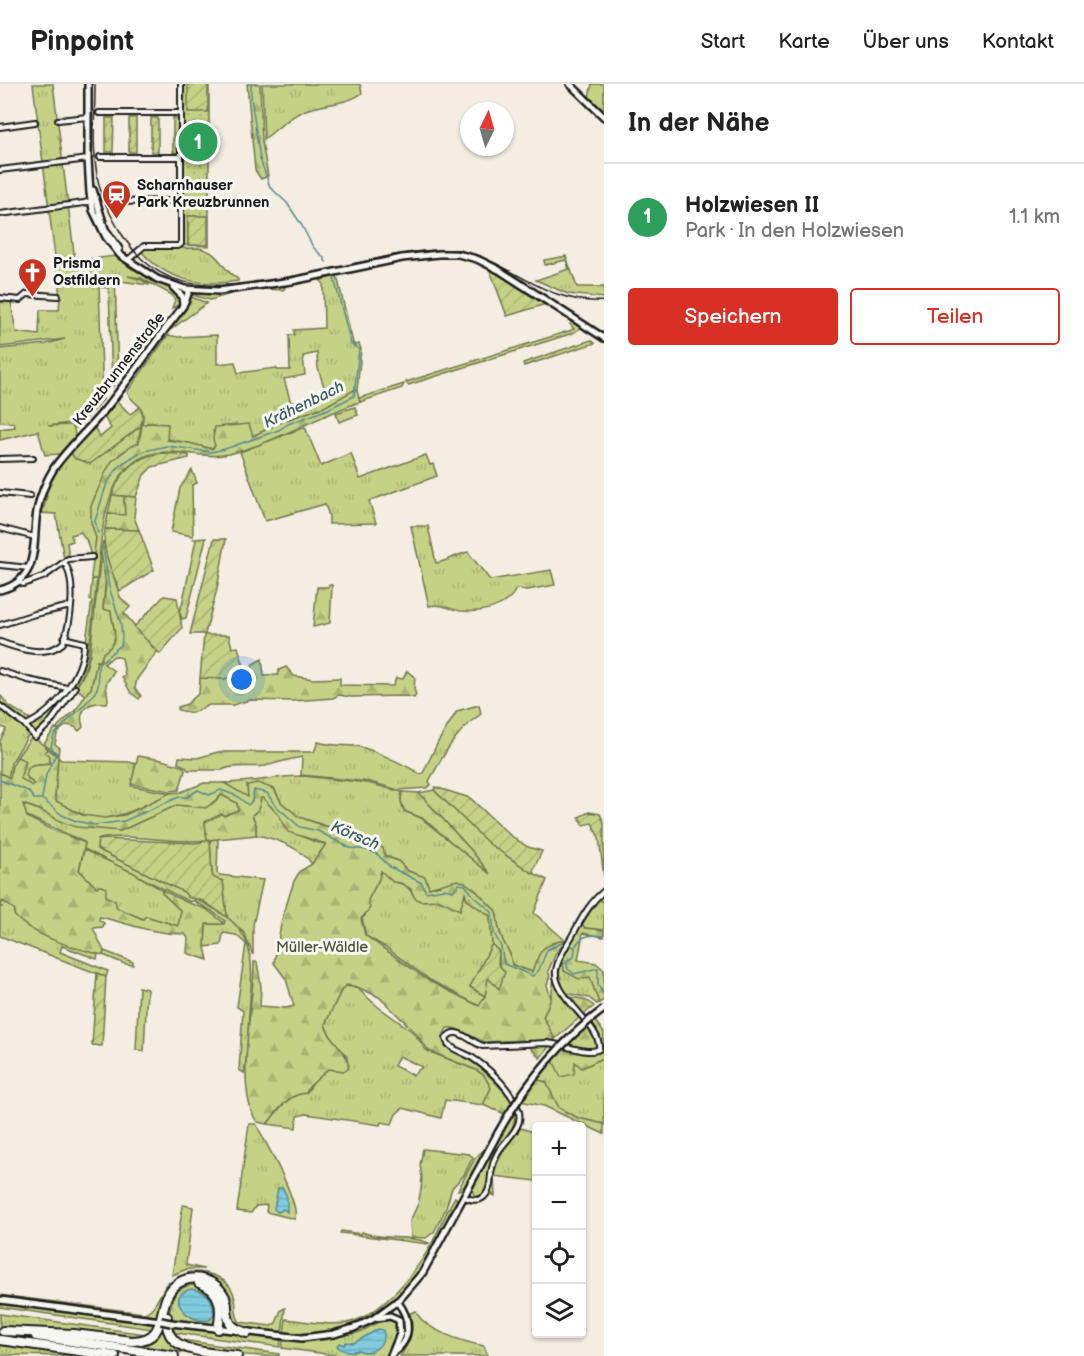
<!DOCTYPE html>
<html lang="de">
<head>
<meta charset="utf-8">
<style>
	:root { --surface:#fff; --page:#f2f2f2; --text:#222; --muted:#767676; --line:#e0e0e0; --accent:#d93025 }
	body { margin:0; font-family:"Balsamiq Sans",sans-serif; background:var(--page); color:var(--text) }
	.controls { position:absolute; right:18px; bottom:18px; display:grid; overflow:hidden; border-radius:6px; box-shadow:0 2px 4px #0004 }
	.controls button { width:54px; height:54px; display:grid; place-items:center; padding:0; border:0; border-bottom:2px solid var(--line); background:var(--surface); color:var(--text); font:30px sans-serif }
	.compass { position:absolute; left:460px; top:18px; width:54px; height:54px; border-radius:50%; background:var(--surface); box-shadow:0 2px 4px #0004; rotate:5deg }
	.you { position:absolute; left:242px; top:596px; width:21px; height:21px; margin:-15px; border:4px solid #fff; border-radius:50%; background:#1a73e8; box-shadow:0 0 0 9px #1a73e833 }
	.badge { display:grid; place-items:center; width:39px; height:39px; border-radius:50%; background:var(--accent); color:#fff; font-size:20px; font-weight:700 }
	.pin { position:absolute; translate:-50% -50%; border:3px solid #fff; box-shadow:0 2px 6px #0006 }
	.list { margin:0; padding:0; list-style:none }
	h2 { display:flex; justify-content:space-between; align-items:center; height:78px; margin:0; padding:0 24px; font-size:26px }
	h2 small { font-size:20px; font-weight:400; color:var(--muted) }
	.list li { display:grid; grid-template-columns:39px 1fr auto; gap:18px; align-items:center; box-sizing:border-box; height:108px; padding:0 24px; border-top:2px solid var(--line) }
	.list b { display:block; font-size:22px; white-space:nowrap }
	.list p { margin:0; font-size:20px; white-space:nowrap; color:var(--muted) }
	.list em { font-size:20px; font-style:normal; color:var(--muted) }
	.actions { display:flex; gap:12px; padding:18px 24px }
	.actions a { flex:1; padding:14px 0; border:2px solid var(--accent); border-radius:6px; text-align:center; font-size:21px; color:var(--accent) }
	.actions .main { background:var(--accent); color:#fff }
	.icon { flex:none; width:33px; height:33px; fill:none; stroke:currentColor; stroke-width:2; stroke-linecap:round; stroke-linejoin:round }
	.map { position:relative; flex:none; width:604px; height:1272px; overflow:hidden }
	header { display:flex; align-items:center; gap:36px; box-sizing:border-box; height:84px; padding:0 30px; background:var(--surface); border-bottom:2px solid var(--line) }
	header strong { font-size:28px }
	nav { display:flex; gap:33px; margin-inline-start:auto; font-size:21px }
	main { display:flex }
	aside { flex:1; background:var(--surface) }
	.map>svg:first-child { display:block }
</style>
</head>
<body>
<header>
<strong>Pinpoint</strong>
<nav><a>Start</a><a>Karte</a><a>Über uns</a><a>Kontakt</a></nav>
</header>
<main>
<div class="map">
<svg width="604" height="1272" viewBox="0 0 604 1272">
	<defs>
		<pattern id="grass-tufts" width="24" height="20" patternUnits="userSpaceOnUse" patternTransform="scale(1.5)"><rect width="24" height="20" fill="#c5d285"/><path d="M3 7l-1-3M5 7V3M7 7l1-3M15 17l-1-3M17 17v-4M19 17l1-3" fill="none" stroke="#a9b472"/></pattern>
		<pattern id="forest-firs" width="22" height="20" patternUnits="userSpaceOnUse" patternTransform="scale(1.5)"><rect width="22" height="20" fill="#c5d285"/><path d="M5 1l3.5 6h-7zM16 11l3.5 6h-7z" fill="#a9b472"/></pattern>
		<pattern id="park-dots" width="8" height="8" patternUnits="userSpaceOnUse" patternTransform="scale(1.5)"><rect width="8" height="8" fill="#c5d285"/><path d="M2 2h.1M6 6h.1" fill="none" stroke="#a9b472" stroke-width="1.8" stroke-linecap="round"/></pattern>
		<pattern id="garden-furrows" width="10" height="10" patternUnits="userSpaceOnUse" patternTransform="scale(1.5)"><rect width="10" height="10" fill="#c5d285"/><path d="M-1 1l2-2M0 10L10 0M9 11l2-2" fill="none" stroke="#a9b472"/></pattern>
		<pattern id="water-rules" width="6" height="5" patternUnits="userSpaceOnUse" patternTransform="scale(1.5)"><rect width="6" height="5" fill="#80ccdf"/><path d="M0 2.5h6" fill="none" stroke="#6eafbf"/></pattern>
	</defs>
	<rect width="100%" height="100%" fill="#f4ede1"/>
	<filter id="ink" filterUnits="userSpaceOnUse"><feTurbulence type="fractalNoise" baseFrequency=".0167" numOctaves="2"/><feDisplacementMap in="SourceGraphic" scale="12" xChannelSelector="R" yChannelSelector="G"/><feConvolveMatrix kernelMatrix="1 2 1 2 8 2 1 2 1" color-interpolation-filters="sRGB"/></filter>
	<g filter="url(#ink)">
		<g fill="url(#grass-tufts)" stroke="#707750" stroke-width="1.5" fill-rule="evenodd">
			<polygon points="33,0 53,0 75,177 116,172 133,186 118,171 131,182 177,208 181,217 180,225 173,231 179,221 172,224 175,216 172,211 141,194 128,192 142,196 150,201 120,197 119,190 115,190 118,295 112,303 109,204 99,203 103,316 77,344 69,339 48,342 71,341 74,344 75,353 60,370 45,371 38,347 0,356 0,345 15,343 14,339 0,338 0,265 46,260 65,255 0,263 0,218 11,218 16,248 39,251 40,226 59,226 60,212"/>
			<path d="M262,0H360L362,9C349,20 320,20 303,27C289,33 276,46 264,55Z"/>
			<polygon points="592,0 604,0 604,27 589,13"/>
			<path d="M199,164C221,168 221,186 238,195V197C202,203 165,196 141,167L144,165Z"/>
			<polygon points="566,172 577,203 604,203 604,214 568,210 536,196 569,185 566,176 545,181 544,176"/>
			<path d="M337,192L353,259L355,261L359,260L361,265L357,307H354L326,322L284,337L253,352L236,340L213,347L215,362L212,365L189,359L167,355V340L148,339L142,341C147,319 134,323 127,308L168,251L178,253L217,251V280L235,278L238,289L276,284L277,286H290L289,251H294V246L324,244L323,199L320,196ZM317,269L318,284L326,309L291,319L284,295L305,291L303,272Z"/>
			<polygon points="282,201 285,204 283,206 265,205 238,208 210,216 192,211 223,209"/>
			<polygon points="191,213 207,219 170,246 168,244 186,223"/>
			<polygon points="573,236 580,241 579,245 573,249 408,301 406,298 569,247 574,245 570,240"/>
			<polygon points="404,300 402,304 360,318 359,314"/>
			<path d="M141,342L138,359C91,379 98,429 95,472H91L86,455L84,454L81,448L71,451L73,457L67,459L69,474L64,475L56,430L39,429L41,423H44L47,412L45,411L42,413L50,395L70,367L77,375L110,365Z"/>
			<polygon points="305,343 321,382 351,369 360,395 426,371 430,381 433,380 437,392 369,417 376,439 329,440 329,432 325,420 265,437 240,368"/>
			<polygon points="192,386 197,399 192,401 193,452 171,448 180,404"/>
			<polygon points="112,411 124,412 125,432 108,430"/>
			<path d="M411,442H428L436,479C448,477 456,471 468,468L490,496L551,486L555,501L527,506L516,505C507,524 481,529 461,527C449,525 441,519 429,522Z"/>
			<polygon points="206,454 186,534 182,535 179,527 182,521 196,456 194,455"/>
			<path d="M101,468L106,490L103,525L111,527C113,546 122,557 103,569L101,577H97L91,605L88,607L86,612L76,604L85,588L90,570Z"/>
			<polygon points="92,495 97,495 90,557 86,557 92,517 90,516"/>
			<polygon points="1,612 9,622 32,636 25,639 0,621"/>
			<path d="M479,621L481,630C454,649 445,669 429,697L431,701L426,704L398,706L370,698L301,691L302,673C289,675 277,679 265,682C252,684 232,680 222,686H188L185,682L178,679L179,673L197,674L218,668H314L318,658C331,662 341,661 355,662C368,663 408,682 420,690L423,689L438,658L457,627Z"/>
			<polygon points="0,623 19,637 29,650 11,679 8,694 0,689 0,657 6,645 0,642"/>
			<polygon points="55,644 60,647 57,650 55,660 59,663 58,671 44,660"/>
			<polygon points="32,652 48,665 46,668 50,672 50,679 32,681 28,695 34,700 32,702 20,694 25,680 17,673"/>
			<path d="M58,673L61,676L129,678L136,680L131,702L170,709C161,715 151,718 141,723C105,740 89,737 56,717L55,712Z"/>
			<path d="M303,692L368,699L402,708L401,717L404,727L421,734L488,788L471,766L419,709L434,706C469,740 502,775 547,796L534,829L565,856L552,859L532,888L511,880L510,870L503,857L499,845L496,827L474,805L439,802L429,804L425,793L408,787L398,777L385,772L367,756L299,733L281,718L274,704L247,701L248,713H245L224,699C251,699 277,692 303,692Z"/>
			<path d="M222,711L237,719L239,726L205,738L207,756C171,761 134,748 98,755L97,765L184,808L188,813L194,814L195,816L190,818L84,765L85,759C67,749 46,741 27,732L22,720L40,726L62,738L120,747L177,721L203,723L212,720Z"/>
			<path d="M261,714H263L279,731L285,745L315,758L326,760L312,780C301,764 275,754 256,751V740L252,731L258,726Z"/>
			<polygon points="218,755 217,789 220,791 263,796 253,841 253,871 244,849 227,833 223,797 214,794 212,790 210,756"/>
			<polygon points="84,766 134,789 162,806 162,809 181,827 178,842 146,832 143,835 116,824 79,786"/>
			<path d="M382,786L393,798C414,800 409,812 419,816C425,818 432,815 438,816C445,817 453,823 460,826L465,808L468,816L490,832L492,860L470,903L485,912L479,922L430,896L385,863L366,852L362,834L365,832L368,816L379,795L380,787Z"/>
			<polygon points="599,815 604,819 604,846 585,844 582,840"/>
			<polygon points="3,817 16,826 47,853 98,870 97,875 62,862 60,868 108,887 106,893 0,852 0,823"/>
			<path d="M199,817C257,843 254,872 249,928C248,948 248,969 244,989L239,986L243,927L237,923L246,860L236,851L223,849L221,861L205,863L206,840H224L225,837L210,826L195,818Z"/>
			<polygon points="104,867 133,878 133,881 125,880 103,871"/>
			<path d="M563,874L564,887L590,893L599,919L597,920L589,914L566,909C558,892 557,893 563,874Z"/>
			<polygon points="554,894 563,915 579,934 555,955 543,933 551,914"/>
			<path d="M346,902L357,904L377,922L413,948L427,967L476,986L484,991L491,1004L483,1021L445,1016L441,1034L403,1024L396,1030L392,1040L381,1038L380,1041L306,1030L297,1032L296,1044L267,1040C278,1027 287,1010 306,1009L316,995L328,985L345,987L347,972C337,963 328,953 325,940L342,905ZM399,972L422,983L413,991L394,982Z"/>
			<polygon points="139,903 147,905 144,967 136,966"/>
			<polygon points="604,973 604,1040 578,1034 559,1024 546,999 534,995 552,974 575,978 603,974"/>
			<path d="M515,1025C517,1052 497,1058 490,1081C487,1092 491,1105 481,1112L475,1113L472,1106Z"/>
			<path d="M249,1040H256C265,1058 300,1118 295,1135L266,1128L267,1121L256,1122L251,1129L237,1127Z"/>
			<path d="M521,1044L536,1049V1097L494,1092L495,1112L490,1109C494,1079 502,1067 521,1044Z"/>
			<polygon points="488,1062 463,1105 458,1106 475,1074"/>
			<polygon points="423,1065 469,1070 473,1073 464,1091 452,1104 446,1124 434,1148 426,1154 411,1153 410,1137 418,1120 421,1106 422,1093 420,1081"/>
			<path d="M455,1113L457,1116L454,1121C443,1144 432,1169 417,1190C384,1233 336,1254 284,1249L286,1235C305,1237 327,1242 346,1239C382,1232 416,1188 432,1159C440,1144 446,1127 455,1113Z"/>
			<polygon points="183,1121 193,1123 186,1181 204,1185 187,1185 172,1191"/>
			<path d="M341,1147L361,1150L362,1148C382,1157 409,1150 429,1159L428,1160L340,1149Z"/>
			<path d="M190,1188C209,1187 231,1194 235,1215C237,1224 234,1231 240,1238L271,1242L276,1239L281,1226L285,1224L282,1249L242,1244L232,1239L229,1219L210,1196L173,1200L177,1193Z"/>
			<path d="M189,1196C210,1194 225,1208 224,1230C223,1224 223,1215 218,1209C213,1203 206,1199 198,1198C167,1193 153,1246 177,1262C189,1270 207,1270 222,1272H206L70,1253C92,1248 122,1265 145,1257C175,1247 152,1208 189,1196Z"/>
			<path d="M169,1198L162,1214L158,1233L0,1214V1211L144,1229C157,1225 159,1208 169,1198Z"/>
			<path d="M191,1201C206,1201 211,1210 218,1221L215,1239L206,1241L168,1235C171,1219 173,1204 191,1201Z"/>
			<polygon points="0,1218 125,1235 155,1241 152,1245 0,1223"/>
			<path d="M416,1227C423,1246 464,1258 484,1262L488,1272H400C410,1258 415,1246 410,1229Z"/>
			<polygon points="0,1230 145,1250 134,1253 113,1250 112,1252 0,1242"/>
			<path d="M388,1233L397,1238C400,1253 390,1260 386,1272H342L282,1264L283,1257L337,1253L360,1248Z"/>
			<polygon points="168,1242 275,1255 281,1256 280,1263 170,1248"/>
			<path d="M174,1255L279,1270V1272C241,1272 209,1270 174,1255Z"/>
			<polygon points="0,1260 72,1271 83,1272 0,1271"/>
		</g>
		<g fill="url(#forest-firs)" stroke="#707750" stroke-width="1.5" fill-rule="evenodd">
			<polygon points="247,0 260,0 262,58 268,92 261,95 255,86"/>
			<path d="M354,306L357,307L360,318C315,333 275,359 229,370C207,375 187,367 165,368C103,370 102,450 97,495H92L91,493L96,454L91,439V422L106,387L112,377L131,362L139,359L142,341L148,339L168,340L167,356L189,359L212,365L215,362L213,355L215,343L249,340L253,352L284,337L326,322Z"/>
			<polygon points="124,412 136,413 134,433 139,446 105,445 108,430 125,431"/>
			<path d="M103,457L120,513L130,523L124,529L157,568L137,595L135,604L141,612L139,615L131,609L122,593L125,591L122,574L114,572L104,580L114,587L106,600L108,616L107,619C89,617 77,625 83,643L79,647L75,643L67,641L60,646L57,644L59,641C65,636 72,630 77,624C82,618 85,609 91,605L97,577L100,578L103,569C122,557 113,546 111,527L103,525L106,501L101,468Z"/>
			<polygon points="329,501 332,501 330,539 313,543 317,503 328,503"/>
			<path d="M90,558C89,566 88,574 86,581C80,601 52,641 35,650L29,642L46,632L75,595L85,559Z"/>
			<path d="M262,575L264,592L278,591L279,586L286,583L294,592L313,595L340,594V601L393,602L396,594L403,595L407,587L415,593L414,605L416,611L414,614L406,612L351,613L339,611L333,614L293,617L250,616L233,621H209L192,629L178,626V623L187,620L199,609L200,594C218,594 234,594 251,588L253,580Z"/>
			<path d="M48,665L58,673L55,712L56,717L82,731L105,734L125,731L170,709L181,708L204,699H224L248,713L247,701L258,699L274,705L281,718L299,733L367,756L383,764L385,772L398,777L408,787L425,793L429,804L457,796L464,798L474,805L496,827L499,845L503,857L510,870L512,881L532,888C540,866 541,861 565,856L563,862L557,867L548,887L550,892L547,901L551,914L543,933L555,955L540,974L523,956L484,958L454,944H447L443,952L445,962C478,979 489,990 512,1017L505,1030L483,1021L491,1004L484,991L476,986L429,967L414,947L379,913L357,903L347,901L342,905L325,940C329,958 351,968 348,985L345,987L328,985L309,1003L306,1009C287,1010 278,1027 267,1040L257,1038C234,1006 254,919 254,878H257L261,902L260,922L286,924L294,922L286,895L274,879L282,835L294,797L300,787L312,780L326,760L288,748L279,731L263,714H261L258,726L252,731L256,740V751L207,756L205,738L222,730L224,732L238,726L237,719L222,711L206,724L177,721L120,747L76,743L62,738L40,726L23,720L27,733L48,744L85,759L79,786L96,803L101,802L106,804V812L115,817L117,824L143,835L146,832L178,842L181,827L162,809V806L186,818L206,825L223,838V840H206L205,863L208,876L187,869L188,854L185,850C151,850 132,840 100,833L99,836L104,839L103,843L93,844L104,867L103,871C76,865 32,852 14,831L15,826L3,817L0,821L2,823H0V689L10,694L12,682L17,673L26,677L20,694L32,702L34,700L26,692L28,684L32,681L50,679V672L45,668ZM381,787L393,798L401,799L411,805L414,813L420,817L440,816L460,826L465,809L467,816L490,832L492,860L499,868V904L488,893L485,912L479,922L429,897L365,851L361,835L370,824L368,816L379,795Z"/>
			<polygon points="138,672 162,676 184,683 185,687 179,706 170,707 131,700"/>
			<polygon points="402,708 419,709 471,766 490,790 422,734 404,727 401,717"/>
			<polygon points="582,840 585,844 604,846 604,853 583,849 578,876 596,879 604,886 604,916 599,919 590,893 579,895 564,887 563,874"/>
			<path d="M569,913C579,914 586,915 594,922L583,931Z"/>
			<polygon points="593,934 604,949 603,974 582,984 575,978 574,990 561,993 552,974"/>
			<polygon points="534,995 546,998 559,1024 578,1034 604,1040 604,1050 544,1022 520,1017"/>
		</g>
		<path fill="url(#park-dots)" stroke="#707750" stroke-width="1.5" fill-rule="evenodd" d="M182,0H209V162L183,161ZM188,132H207L188,161Z"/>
		<g fill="url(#garden-furrows)" stroke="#707750" stroke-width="1.5">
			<rect x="188" y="0" width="20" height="28"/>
			<polygon points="106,34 114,34 113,68 106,68"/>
			<rect x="129" y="34" width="7" height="34"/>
			<rect x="151" y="34" width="7" height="34"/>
			<polygon points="173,34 179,34 179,69 173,68"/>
			<rect x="188" y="132" width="20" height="29"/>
			<polygon points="489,184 546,220 507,232"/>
			<polygon points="591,256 595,259 524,282 523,279"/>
			<polygon points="117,317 130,330 140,323 143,331 141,342 90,380 77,375 75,375 70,367 90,345 92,346 94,343 100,353 111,344 104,333"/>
			<path d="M162,369L189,371V374L152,383L144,391L136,413L112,411C120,387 137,372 162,369Z"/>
			<path d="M105,445L139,446L154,486L120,507C112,488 101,466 105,445Z"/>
			<polygon points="214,455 226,455 217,505 205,550 190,550"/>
			<polygon points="164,512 177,514 182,544 160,570 134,543"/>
			<polygon points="204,551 229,551 232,564 238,563 246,589 224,595 200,594"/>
			<polygon points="435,703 470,714 510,751 528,763 542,767 532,789 488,759 434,706"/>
			<polygon points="589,728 600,730 604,739 604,793 599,754 592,739 583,741 579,733"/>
			<polygon points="105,755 195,759 210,756 212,790 214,794 223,797 227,833 203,817 188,813 184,808 97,765 98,756"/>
			<polygon points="492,860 499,868 498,880 505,888 499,905 488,894 485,912 470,903"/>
			<polygon points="97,889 106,893 102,962 92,961"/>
		</g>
		<polygon fill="#c5d285" stroke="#707750" stroke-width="1.5" points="355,323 358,331 339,338 336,329"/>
		<g fill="url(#water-rules)" stroke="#588691" stroke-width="1.5">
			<polygon points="278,1104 283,1104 287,1113 287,1128 284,1125 278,1128 274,1125"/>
			<path d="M192,1205C208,1209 213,1212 214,1230L210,1236C187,1241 163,1210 192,1205Z"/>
			<path d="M378,1245L383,1246C388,1260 372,1272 358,1266C353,1269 341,1267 337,1262L339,1259L344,1261L346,1258L354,1259Z"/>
		</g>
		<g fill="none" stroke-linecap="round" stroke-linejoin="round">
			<g stroke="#588691" stroke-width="1.5">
				<polyline points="251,0 251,13 260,75 270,103 287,119 301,140 313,163 324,174 326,178"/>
				<polyline points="144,367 167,362 211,368 225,365 279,346 288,340 326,326 354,312 359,265 351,260 334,194"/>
				<polyline points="98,449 95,437 107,399 120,381 139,369"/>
				<polyline points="102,577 121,561 122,553 121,540 109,503 103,463"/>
				<path d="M60,645C70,633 94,615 98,602C100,596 96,589 99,579"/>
				<polyline points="56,669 51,663 54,651 58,647"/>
				<polyline points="0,696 28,707 34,715 42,715 62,731 76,737 95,741 124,737 179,713 187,713 198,706 209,711 221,706 237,712 248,721 252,717 254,706 267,709 275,721 300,743 318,747 350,764 369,766 378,771 390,783 422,799 426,808 444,805 453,807 459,800 465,801 474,812 492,828 494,849 501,863 504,880 533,892 539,886 547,866 564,858 572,862 575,864 574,873 566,877 568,885 574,890 598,884 598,901 604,911"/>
				<polyline points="42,714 46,691 55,672"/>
				<path d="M575,863C581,851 591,850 604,852"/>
			</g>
			<defs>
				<g id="minor">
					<polyline points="99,29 181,29"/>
					<polyline points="58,36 88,33"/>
					<polyline points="0,43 35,38"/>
					<polyline points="100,73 181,73"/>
					<polyline points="0,86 88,75"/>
					<polyline points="112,118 181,117"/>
					<polyline points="0,130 84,119 91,117"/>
					<polyline points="128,176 144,162 178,162 181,160 181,0"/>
					<polyline points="0,214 20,216 27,210 58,212"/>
					<polyline points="0,375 33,374"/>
					<polyline points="0,409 30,412"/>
					<polyline points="0,444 35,453"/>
					<polyline points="0,481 29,484"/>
					<polyline points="18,498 23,500 45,492 68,475 92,473"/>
					<polyline points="0,541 35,530 71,522"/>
					<path d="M0,558C19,565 46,574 63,559C71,539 77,497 64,478"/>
					<polyline points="0,587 28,596 67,604"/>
					<polyline points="0,622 24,640 35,653 50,639 75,604"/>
					<path d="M26,641C54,629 84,591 84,559L64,554"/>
					<path d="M464,1113C478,1119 487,1116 490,1100C491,1089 492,1078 498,1068C510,1050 529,1040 514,1016C504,999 487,983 471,973C462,967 449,966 446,955C455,939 471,959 483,962L546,959C561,959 588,972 599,965C602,941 552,913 556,886C558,874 566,862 572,852C581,836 589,819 604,807"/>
				</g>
				<g id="secondary">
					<polyline points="88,0 88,75 90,109 93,126 106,153 120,171 157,195 185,205 219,207 292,197 402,174 439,170 458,170 477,175 499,186 604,254"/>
					<polyline points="570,0 604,33"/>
					<polyline points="93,106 105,145 119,165"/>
					<polyline points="173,203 182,212 183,222"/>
					<path d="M0,506C41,496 32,458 37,427C40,412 46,397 54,384C68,364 87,347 102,329C123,304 141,278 160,252C171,236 185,225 189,206"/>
					<polyline points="0,1216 161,1237"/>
					<polyline points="376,1234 390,1232 399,1236 400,1250 391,1272"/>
					<polyline points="171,1239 302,1254 334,1250 354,1244 373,1235 399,1216 423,1188 498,1049"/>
					<path d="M393,1269C412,1255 411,1235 397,1217"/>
				</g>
				<g id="motorway">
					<path d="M199,1199C222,1206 222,1225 218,1245"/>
					<path d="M167,1233C163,1271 211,1268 237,1272"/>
					<path d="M3,1247L74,1250L132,1257C173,1257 153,1217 177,1200C193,1189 216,1195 225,1213C229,1221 225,1232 231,1240C235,1245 241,1247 247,1249"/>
					<polyline points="36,1252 174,1272"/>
					<polyline points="0,1256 115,1272"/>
				</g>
			</defs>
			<use href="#minor" stroke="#1c1c1c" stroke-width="8"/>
			<use href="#secondary" stroke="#1c1c1c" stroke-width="10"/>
			<use href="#motorway" stroke="#1c1c1c" stroke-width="12"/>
			<use href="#minor" stroke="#f6f6f2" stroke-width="4"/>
			<use href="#secondary" stroke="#f6f6f2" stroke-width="5"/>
			<use href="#motorway" stroke="#f6f6f2" stroke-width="8"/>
			<path stroke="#1c1c1c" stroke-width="1.5" d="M95,0C95,30 92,61 97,91C100,111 110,131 121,149C155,204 201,206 260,198C282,194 304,191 326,186C365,178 407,165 447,166C505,168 538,221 604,217"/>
			<defs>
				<g id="secondary-bridge">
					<path d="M498,1049C525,1000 559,958 604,925"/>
					<polyline points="161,1237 171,1239"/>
				</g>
			</defs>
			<use href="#secondary-bridge" stroke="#1c1c1c" stroke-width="10" stroke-linecap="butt"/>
			<use href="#secondary-bridge" stroke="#f6f6f2" stroke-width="5"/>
		</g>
	</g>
	<defs>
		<symbol id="station-pin" viewBox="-11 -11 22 30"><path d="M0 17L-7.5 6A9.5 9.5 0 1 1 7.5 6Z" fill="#c8321e" stroke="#f6f6f2"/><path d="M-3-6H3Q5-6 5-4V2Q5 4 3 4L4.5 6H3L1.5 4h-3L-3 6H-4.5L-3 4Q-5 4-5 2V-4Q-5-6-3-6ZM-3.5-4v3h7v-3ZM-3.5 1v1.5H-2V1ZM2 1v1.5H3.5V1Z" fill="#fff"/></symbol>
		<symbol id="church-pin" viewBox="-11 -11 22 30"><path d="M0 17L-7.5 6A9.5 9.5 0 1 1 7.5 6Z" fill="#c8321e" stroke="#f6f6f2"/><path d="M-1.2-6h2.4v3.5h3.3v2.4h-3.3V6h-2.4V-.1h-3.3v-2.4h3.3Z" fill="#fff"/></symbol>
	</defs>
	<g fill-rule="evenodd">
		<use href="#station-pin" x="100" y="94" width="33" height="45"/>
		<use href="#church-pin" x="16" y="172" width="33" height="45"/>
	</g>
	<g text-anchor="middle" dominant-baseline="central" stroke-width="6" stroke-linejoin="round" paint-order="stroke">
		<g font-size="15" font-weight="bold" fill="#1c1c1c" stroke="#f6f6f2" text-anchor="start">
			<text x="137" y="101">Scharnhauser<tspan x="137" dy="17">Park Kreuzbrunnen</tspan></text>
			<text x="53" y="179">Prisma<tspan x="53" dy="17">Ostfildern</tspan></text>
		</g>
		<g font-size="15" fill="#1c1c1c" stroke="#f6f6f2">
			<text transform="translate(119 285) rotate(-52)">Kreuzbrunnenstraße</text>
		</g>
		<g font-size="15" fill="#4f533c" stroke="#f6f6f2">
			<text x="322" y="863">Müller-Wäldle</text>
		</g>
		<g font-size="16" font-style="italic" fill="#3f5a60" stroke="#f6f6f2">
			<text transform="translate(304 321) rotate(-26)">Krähenbach</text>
			<text transform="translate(355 752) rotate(23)">Körsch</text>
		</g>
	</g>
</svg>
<div class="controls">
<button>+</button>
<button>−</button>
<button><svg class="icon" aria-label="locate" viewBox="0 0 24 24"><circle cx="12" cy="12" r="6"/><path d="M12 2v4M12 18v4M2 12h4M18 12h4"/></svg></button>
<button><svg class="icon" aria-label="layers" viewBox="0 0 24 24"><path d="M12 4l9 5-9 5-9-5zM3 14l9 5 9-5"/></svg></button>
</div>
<svg class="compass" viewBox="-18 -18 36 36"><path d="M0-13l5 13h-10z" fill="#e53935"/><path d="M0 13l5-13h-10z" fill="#767676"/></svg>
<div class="you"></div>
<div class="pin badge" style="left:198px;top:58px;background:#2e9e5b">1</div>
</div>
<aside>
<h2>In der Nähe<small></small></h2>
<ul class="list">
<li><span class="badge" style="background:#2e9e5b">1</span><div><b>Holzwiesen II</b><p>Park · In den Holzwiesen</p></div><em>1.1 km</em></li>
</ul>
<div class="actions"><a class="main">Speichern</a><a>Teilen</a></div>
</aside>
</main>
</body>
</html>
